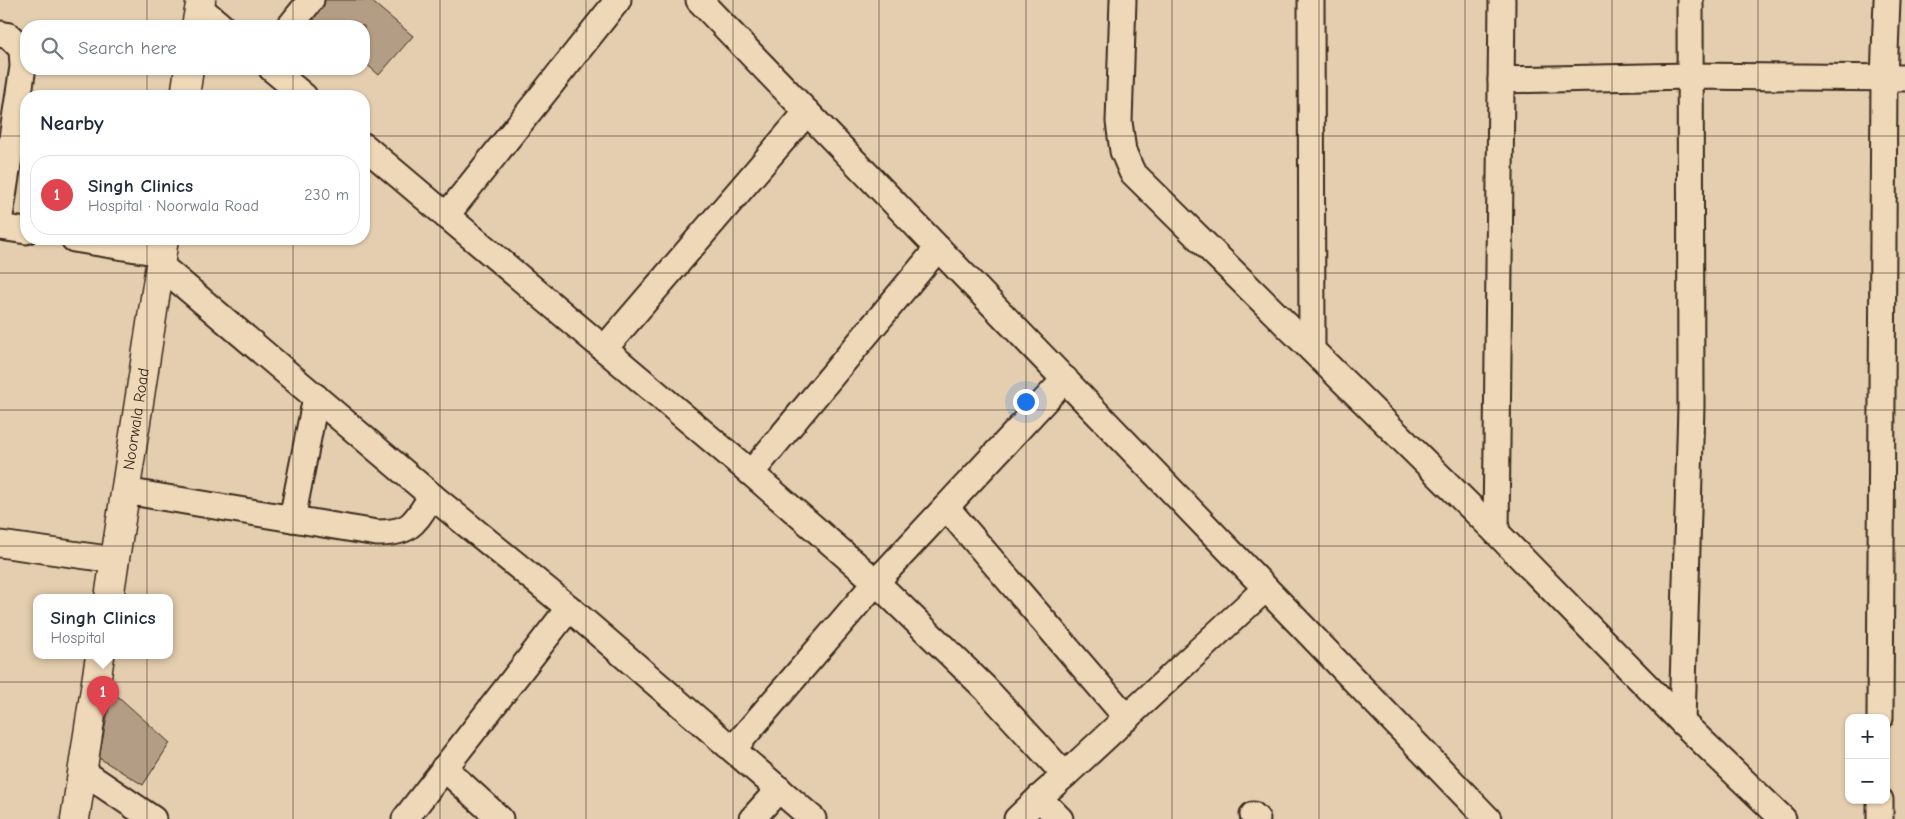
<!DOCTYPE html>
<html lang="en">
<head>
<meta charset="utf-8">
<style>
	:root { --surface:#fff; --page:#f6f6f7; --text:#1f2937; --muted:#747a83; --line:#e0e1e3; --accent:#ea580c }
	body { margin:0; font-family:"Comic Neue",sans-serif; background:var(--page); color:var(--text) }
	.controls { position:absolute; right:15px; bottom:15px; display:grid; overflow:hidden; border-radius:10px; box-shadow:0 1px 4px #0004 }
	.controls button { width:45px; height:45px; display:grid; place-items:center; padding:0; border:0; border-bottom:1px solid var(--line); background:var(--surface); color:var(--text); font:25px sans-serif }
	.you { position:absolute; left:1025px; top:401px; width:18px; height:18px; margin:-12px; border:4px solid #fff; border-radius:50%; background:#1a73e8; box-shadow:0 0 0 8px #1a73e833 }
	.badge { display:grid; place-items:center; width:32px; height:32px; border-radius:50%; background:var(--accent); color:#fff; font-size:16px; font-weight:700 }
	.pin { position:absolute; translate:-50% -41px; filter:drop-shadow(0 1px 2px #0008) }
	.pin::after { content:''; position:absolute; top:26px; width:18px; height:15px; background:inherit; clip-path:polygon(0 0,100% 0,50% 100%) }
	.popup { position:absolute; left:33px; top:594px; width:140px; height:65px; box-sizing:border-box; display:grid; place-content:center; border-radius:10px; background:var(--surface); filter:drop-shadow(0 1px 4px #0005); font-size:16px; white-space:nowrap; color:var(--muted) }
	.popup b { font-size:19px; color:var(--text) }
	.popup::after { content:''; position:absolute; left:50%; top:100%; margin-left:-10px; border:10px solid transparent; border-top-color:var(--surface) }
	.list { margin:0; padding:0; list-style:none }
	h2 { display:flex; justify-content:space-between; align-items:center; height:65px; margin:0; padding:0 20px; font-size:21px }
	h2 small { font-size:16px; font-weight:400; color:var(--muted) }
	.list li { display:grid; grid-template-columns:32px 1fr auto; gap:15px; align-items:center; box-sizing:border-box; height:80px; margin:0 10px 10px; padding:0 10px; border:1px solid var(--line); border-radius:20px }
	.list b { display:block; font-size:19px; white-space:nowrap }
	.list p { margin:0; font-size:16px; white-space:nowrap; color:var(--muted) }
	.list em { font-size:16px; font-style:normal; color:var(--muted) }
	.icon { flex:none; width:28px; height:28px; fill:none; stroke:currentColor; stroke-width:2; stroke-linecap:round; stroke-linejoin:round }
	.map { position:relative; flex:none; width:1905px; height:819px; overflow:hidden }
	.search { position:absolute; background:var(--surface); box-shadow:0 1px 4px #0004; left:20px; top:20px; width:350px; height:55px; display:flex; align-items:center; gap:12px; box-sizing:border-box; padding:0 18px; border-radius:20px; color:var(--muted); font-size:19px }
	.panel { position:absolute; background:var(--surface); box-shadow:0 1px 4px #0004; left:20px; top:90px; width:350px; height:155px; border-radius:20px }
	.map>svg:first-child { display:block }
</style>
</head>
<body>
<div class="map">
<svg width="1905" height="819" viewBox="0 0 1905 819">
	<rect width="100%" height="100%" fill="#e4ceaf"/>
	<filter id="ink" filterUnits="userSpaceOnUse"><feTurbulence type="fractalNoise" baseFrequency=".02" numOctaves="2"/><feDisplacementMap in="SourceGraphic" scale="10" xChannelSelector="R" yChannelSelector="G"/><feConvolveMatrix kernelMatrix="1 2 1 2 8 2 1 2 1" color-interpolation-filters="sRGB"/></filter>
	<g filter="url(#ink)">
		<g fill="#b39d84" stroke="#3b2a1e">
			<polygon points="322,0 370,0 413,36 379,75 364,62 364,26 322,26 309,15"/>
			<polygon points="112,691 170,743 143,785 99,758"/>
		</g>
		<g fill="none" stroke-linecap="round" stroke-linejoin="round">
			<defs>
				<g id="street">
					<polyline points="699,0 1488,819"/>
					<polyline points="1123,0 1119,122 1123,151 1132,172 1496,532 1682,722 1783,819"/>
					<polyline points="1311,0 1312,350"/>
					<polyline points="199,7 221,26"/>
					<polyline points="290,26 311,0"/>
					<polyline points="0,34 9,36 22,49 23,67 0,216"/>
					<polyline points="272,69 304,96"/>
					<polyline points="1501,80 1689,76 1905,78"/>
					<polyline points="364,146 751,473 876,582 985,688 1065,775 1039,798 1060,819"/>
					<polyline points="446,216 618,0"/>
					<polyline points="0,227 26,231"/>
					<polyline points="74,239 161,253"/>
					<polyline points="160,265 432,496 569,608 813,819"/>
					<polyline points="604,349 807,112"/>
					<polyline points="751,473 938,248"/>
					<path d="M125,491L377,533C412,533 414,523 432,496"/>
					<polyline points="946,507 1065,379"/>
					<polyline points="292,519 316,397"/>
					<polyline points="1496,532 1502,0"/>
					<polyline points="0,544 115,560"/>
					<polyline points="1880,718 1884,78 1887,0"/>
					<polyline points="1682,722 1691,406 1690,0"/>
					<polyline points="733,749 876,582 946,507 1127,718"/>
					<polyline points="444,768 500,819"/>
					<polyline points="82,771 153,819"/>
					<polyline points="1065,775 1265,589"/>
					<polyline points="1253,815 1257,819"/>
					<polyline points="405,819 569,608"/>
					<polyline points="752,819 779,789"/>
					<polyline points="1017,819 1039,798"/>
					<polyline points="1880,819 1880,800"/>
				</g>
				<g id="secondary">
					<polyline points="196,26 201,0"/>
					<polyline points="185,96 189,69"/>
					<path id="s1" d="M109,598L164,239"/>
					<polyline points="75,819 100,656"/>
				</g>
			</defs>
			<use href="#street" stroke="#3b2a1e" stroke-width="29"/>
			<use href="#secondary" stroke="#3b2a1e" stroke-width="31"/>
			<use href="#street" stroke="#efd8b8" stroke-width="25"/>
			<use href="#secondary" stroke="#efd8b8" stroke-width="28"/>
		</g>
	</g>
	<path fill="none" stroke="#3b2a1e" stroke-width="1" stroke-opacity="0.55" d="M147,0V26M293,0V26M440,0V819M586,0V819M733,0V819M879,0V819M1026,0V819M1172,0V819M1319,0V819M1465,0V819M1612,0V819M1758,0V819M147,69V96M293,69V96M0,136H26M364,136H1905M147,239V819M293,239V819M0,273H1905M0,410H1905M0,546H1905M0,682H1905"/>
	<g text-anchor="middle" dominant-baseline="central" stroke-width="5" stroke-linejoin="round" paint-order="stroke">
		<g font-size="16" fill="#3b2a1e" stroke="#efd8b8">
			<text stroke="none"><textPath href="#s1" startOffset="181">Noorwala Road</textPath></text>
		</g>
	</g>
</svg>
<div class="controls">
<button>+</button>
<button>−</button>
</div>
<div class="you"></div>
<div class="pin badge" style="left:103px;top:717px;background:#e0444e">1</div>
<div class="popup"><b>Singh Clinics</b>Hospital</div>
<div class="search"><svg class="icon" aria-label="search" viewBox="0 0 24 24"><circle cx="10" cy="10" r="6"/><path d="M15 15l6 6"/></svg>Search here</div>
<section class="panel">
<h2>Nearby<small></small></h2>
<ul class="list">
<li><span class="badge" style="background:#e0444e">1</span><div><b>Singh Clinics</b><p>Hospital · Noorwala Road</p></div><em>230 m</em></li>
</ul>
</section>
</div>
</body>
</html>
